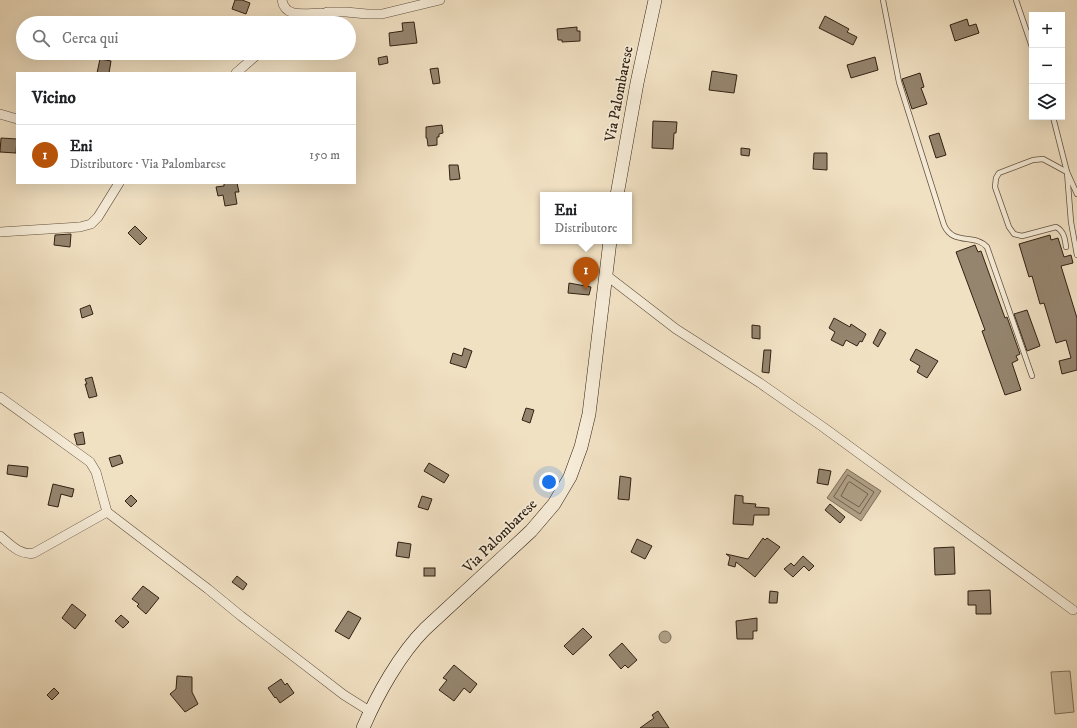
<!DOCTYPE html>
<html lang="it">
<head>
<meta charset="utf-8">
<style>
	:root { --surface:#fff; --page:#f2f2f2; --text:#202124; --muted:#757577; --line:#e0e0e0; --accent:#b45309 }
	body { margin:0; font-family:"IM FELL DW Pica",serif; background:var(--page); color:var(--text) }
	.controls { position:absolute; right:12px; top:12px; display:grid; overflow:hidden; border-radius:0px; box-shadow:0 4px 16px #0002 }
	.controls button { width:36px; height:36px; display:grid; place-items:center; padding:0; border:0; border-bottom:1px solid var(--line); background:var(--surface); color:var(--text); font:20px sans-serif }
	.you { position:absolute; left:549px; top:482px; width:14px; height:14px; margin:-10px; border:3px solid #fff; border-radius:50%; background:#1a73e8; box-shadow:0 0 0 6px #1a73e833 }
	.badge { display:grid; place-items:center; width:26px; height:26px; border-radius:50%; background:var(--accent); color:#fff; font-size:13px; font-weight:700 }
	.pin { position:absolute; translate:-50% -33px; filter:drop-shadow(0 1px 2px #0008) }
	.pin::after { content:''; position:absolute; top:21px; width:14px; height:12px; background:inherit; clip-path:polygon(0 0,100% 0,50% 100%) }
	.popup { position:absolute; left:540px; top:192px; width:92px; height:52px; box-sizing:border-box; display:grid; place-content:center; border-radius:0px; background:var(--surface); filter:drop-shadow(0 1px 3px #0005); font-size:13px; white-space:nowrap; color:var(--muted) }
	.popup b { font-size:15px; color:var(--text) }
	.popup::after { content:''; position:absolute; left:50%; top:100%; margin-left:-8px; border:8px solid transparent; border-top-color:var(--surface) }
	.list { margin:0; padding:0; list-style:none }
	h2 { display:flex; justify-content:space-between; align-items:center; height:52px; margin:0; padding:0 16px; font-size:17px }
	h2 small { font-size:13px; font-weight:400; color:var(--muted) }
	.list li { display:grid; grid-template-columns:26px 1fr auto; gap:12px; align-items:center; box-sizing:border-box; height:60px; padding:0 16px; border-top:1px solid var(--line) }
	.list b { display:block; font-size:15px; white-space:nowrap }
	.list p { margin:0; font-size:13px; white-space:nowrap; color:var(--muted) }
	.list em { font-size:13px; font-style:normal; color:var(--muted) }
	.icon { flex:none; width:22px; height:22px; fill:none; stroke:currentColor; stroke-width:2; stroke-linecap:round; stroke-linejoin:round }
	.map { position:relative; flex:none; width:1077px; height:728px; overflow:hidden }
	.search { position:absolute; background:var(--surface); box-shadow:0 4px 16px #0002; left:16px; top:16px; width:340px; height:44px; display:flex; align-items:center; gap:10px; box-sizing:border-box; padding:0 14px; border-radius:22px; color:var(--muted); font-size:15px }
	.panel { position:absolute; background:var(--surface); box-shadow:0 4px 16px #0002; left:16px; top:72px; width:340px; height:112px; border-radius:0px }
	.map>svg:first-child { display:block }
</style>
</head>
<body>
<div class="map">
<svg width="1077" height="728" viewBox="0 0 1077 728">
	<rect width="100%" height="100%" fill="#f1e1c3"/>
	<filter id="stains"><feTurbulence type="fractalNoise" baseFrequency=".005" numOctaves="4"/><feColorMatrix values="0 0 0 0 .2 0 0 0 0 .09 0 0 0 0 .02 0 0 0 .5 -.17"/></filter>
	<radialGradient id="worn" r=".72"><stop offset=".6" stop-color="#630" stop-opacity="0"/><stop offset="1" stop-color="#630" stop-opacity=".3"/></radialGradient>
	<polygon fill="#d1c0a5" stroke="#82705c" points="1070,671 1074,712 1055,714 1051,672"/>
	<g fill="#b0a087" stroke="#7e6d59">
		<polygon points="847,469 881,491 861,521 827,498"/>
		<circle cx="665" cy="637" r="6"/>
	</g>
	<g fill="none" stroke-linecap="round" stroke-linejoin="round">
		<g stroke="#71604d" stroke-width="1">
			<polygon points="848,475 874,492 860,514 834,497"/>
			<polygon points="850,482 868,494 859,507 841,496 848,483"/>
		</g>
	</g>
	<g fill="#95856f" stroke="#322113">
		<polygon points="235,0 242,0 250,3 246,14 232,9"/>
		<polygon points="825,16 849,29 847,32 857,37 853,45 819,28"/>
		<polygon points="967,19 969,26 976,24 979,33 955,41 950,25"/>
		<polygon points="414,22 417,43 390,46 389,33 403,31 402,23"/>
		<polygon points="577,27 577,31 580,31 580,41 562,42 562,40 558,40 557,29"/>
		<polygon points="387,56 388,63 379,65 378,58"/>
		<polygon points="875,57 878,70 851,78 847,65"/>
		<polygon points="100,59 111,61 109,73 97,73"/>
		<polygon points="438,68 440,83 433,84 430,69"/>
		<polygon points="712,71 737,75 734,93 709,90"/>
		<polygon points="920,73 924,87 921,88 927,104 912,109 902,79"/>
		<polygon points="653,121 677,122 676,133 674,133 673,149 652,148"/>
		<polygon points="442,125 443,133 439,134 439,137 437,137 437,145 428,146 427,138 426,138 426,127"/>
		<polygon points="939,133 946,155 936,158 929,136"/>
		<polygon points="1,138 17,139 16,153 0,152"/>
		<polygon points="741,148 750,149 749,156 741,155"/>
		<polygon points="814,153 827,153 827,170 813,169"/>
		<polygon points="449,165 458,165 460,179 450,180"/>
		<polygon points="224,183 237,183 239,192 235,192 237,204 225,206 223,195 218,196 216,187 224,186"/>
		<polygon points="135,226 147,238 140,245 128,233"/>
		<polygon points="71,234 70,247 54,245 55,235"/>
		<polygon points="1050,235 1051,240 1058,238 1064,257 1071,255 1073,263 1061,266 1077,318 1077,370 1062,374 1059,361 1071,358 1066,340 1056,343 1044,303 1040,304 1032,276 1029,277 1019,244"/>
		<polygon points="975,245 978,252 981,251 1005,318 1007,317 1020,354 1016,356 1018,360 1012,363 1021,390 1005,395 982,331 985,330 956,252"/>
		<polygon points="569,283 591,287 589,295 568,293"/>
		<polygon points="90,305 93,314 82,318 80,309"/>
		<polygon points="1027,310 1040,346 1027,351 1014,314"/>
		<polygon points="834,318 850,327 851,324 866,334 862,342 860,341 857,346 846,340 843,346 831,340 835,332 829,328"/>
		<polygon points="752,325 760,326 760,339 752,338"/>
		<polygon points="880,329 886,333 878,347 873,343"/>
		<polygon points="464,348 472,351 466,368 450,363 453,353 462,356"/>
		<polygon points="916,349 938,361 927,378 917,372 920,366 910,360"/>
		<polygon points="764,350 771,350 769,373 762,372"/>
		<polygon points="92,377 97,396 89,398 85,384 87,384 85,379"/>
		<polygon points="526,408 534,410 530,423 522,420"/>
		<polygon points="83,432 85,444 77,445 74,434"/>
		<polygon points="120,455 123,463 112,467 109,458"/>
		<polygon points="429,463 449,475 444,483 424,471"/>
		<polygon points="8,465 28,467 27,477 7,474"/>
		<polygon points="819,469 831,471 828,485 817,483"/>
		<polygon points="620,476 631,478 629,500 618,499"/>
		<polygon points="53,484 74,489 72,497 61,494 58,507 48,505"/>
		<polygon points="131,495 137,501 131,507 125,501"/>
		<polygon points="735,495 743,496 743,503 756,504 755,507 769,508 769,515 754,515 753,525 733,524"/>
		<polygon points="422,496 432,499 428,510 418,507"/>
		<polygon points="830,504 845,517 840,523 825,510"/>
		<polygon points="763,538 765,540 767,538 780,547 755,577 736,562 735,567 728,565 730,557 726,554 748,559"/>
		<polygon points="637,539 652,546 645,559 631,552"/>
		<polygon points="398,542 411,544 409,558 396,556"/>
		<polygon points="954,547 955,574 935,575 934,548"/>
		<polygon points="803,556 814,566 809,571 804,566 793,577 784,569 791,563 794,566"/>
		<rect x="424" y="568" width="11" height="8"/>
		<polygon points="237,576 247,584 243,590 232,582"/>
		<polygon points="143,586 159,598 146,614 137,606 139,604 132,599"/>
		<polygon points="990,590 991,614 976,614 976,605 968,605 968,591"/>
		<polygon points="770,591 778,592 777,603 769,603"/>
		<polygon points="72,604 86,615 75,629 62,618"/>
		<polygon points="348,611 361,618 349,639 335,631"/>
		<polygon points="121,615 129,622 123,628 115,621"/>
		<polygon points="757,618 757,631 753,631 753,639 737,639 736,621"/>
		<polygon points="583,628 592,637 573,655 564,646"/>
		<polygon points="622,643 637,660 628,668 625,665 621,669 609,655"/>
		<polygon points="454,665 477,684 470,693 464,688 454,701 439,690 447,680 443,678"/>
		<polygon points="177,676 192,677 192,692 198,704 185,712 170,694 176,689"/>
		<polygon points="281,679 285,685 287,683 294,693 280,703 276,697 275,698 268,688"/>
		<polygon points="54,688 59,693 52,700 47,695"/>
		<polygon points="658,711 669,728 640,728 654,718 652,715"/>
	</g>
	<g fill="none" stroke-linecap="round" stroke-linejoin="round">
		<defs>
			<g id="service">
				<path d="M883,0L899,82L944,225C953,246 975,233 987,247L1032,376"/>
				<polyline points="1016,0 1032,47"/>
				<polyline points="1053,117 1067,172 1071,222 1077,255"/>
				<path d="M1066,247C1065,239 1064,231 1056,227L1022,236L1014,234L1009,227L995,187L996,178L999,173L1033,160L1043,159L1067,172L1077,194"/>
			</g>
			<g id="minor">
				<path d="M282,0C285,19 307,13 321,13"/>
				<polyline points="303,23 327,12 346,12 367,14 382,14 440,0"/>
				<polyline points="236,73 259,53"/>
				<polyline points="0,114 17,119"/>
				<polyline points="0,232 80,227 91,224 98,217 119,183"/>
				<polyline points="606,275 676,329 760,383 823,427 1073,610"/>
				<path d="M0,397L90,462L96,472L107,512L34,553C20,556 10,544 0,536"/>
				<polyline points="107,512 208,589 241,616 344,695 371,712"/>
			</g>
			<g id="secondary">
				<polyline points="617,195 637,83 655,0"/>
				<path d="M363,728C377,695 400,654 425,629L531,531L554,504L570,477L581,447L589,414L610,241"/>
			</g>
		</defs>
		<use href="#service" stroke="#62513f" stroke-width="6"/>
		<use href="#minor" stroke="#62513f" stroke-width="10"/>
		<use href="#secondary" stroke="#322113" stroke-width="14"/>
		<use href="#service" stroke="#f6ecd8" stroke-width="4.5"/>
		<use href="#minor" stroke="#f6ecd8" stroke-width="9"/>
		<use href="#secondary" stroke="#f6ecd8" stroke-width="13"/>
	</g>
	<g text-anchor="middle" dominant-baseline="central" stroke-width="3.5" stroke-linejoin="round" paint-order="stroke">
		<g font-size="15" fill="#322113" stroke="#f6ecd8">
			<text transform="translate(619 94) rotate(-79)">Via Palombarese</text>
			<text transform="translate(500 536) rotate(-45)">Via Palombarese</text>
		</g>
	</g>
	<rect width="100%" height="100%" filter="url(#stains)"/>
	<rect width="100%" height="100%" fill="url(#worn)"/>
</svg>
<div class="controls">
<button>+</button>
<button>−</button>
<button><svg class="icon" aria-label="layers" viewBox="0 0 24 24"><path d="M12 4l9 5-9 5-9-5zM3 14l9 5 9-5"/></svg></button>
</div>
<div class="you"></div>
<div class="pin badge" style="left:586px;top:290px">1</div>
<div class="popup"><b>Eni</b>Distributore</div>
<div class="search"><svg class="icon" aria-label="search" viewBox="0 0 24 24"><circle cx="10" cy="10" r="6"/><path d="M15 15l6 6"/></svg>Cerca qui</div>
<section class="panel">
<h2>Vicino<small></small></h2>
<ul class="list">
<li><span class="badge">1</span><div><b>Eni</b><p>Distributore · Via Palombarese</p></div><em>150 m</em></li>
</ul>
</section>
</div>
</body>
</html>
